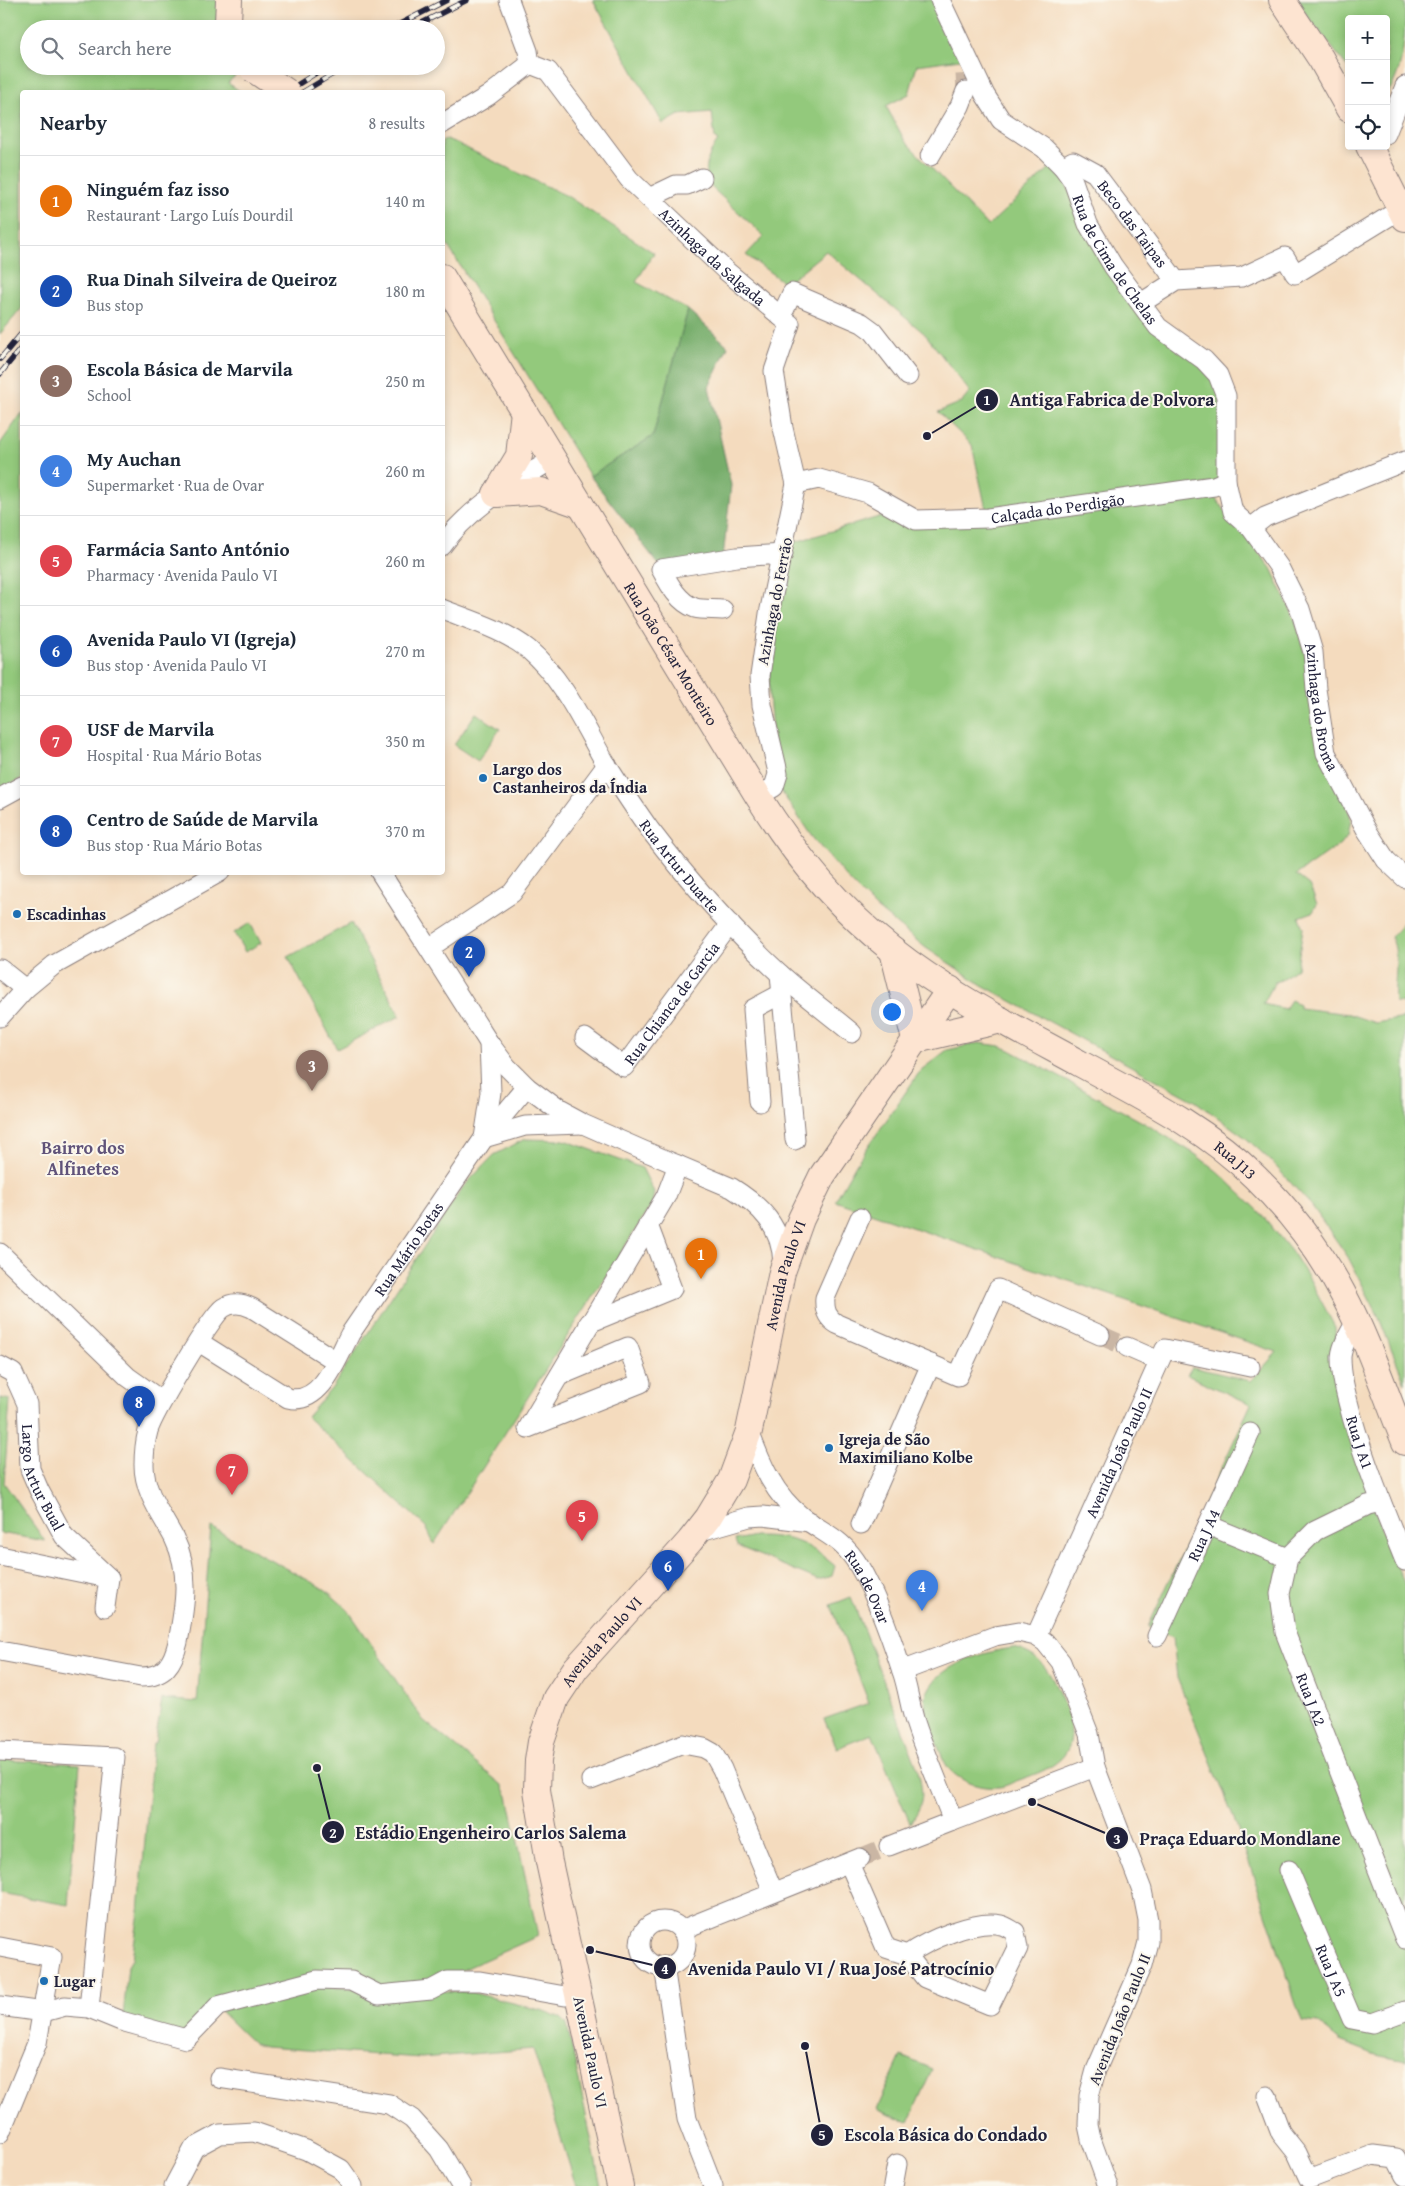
<!DOCTYPE html>
<html lang="en">
<head>
<meta charset="utf-8">
<style>
	:root { --surface:#fff; --page:#f6f6f7; --text:#1f2937; --muted:#747a83; --line:#e0e1e3; --accent:#1f6fb2 }
	body { margin:0; font-family:"Gentium Book Plus",serif; background:var(--page); color:var(--text) }
	.controls { position:absolute; right:15px; top:15px; display:grid; overflow:hidden; border-radius:5px; box-shadow:0 2px 8px #0003 }
	.controls button { width:45px; height:45px; display:grid; place-items:center; padding:0; border:0; border-bottom:1px solid var(--line); background:var(--surface); color:var(--text); font:25px sans-serif }
	.you { position:absolute; left:891px; top:1011px; width:18px; height:18px; margin:-12px; border:4px solid #fff; border-radius:50%; background:#1a73e8; box-shadow:0 0 0 8px #1a73e833 }
	.badge { display:grid; place-items:center; width:32px; height:32px; border-radius:50%; background:var(--accent); color:#fff; font-size:16px; font-weight:700 }
	.pin { position:absolute; translate:-50% -41px; filter:drop-shadow(0 1px 2px #0008) }
	.pin::after { content:''; position:absolute; top:26px; width:18px; height:15px; background:inherit; clip-path:polygon(0 0,100% 0,50% 100%) }
	.list { margin:0; padding:0; list-style:none }
	h2 { display:flex; justify-content:space-between; align-items:center; height:65px; margin:0; padding:0 20px; font-size:21px }
	h2 small { font-size:16px; font-weight:400; color:var(--muted) }
	.list li { display:grid; grid-template-columns:32px 1fr auto; gap:15px; align-items:center; box-sizing:border-box; height:90px; padding:0 20px; border-top:1px solid var(--line) }
	.list b { display:block; font-size:19px; white-space:nowrap }
	.list p { margin:0; font-size:16px; white-space:nowrap; color:var(--muted) }
	.list em { font-size:16px; font-style:normal; color:var(--muted) }
	.icon { flex:none; width:28px; height:28px; fill:none; stroke:currentColor; stroke-width:2; stroke-linecap:round; stroke-linejoin:round }
	.map { position:relative; flex:none; width:1405px; height:2186px; overflow:hidden }
	.search { position:absolute; background:var(--surface); box-shadow:0 2px 8px #0003; left:20px; top:20px; width:425px; height:55px; display:flex; align-items:center; gap:12px; box-sizing:border-box; padding:0 18px; border-radius:28px; color:var(--muted); font-size:19px }
	.panel { position:absolute; background:var(--surface); box-shadow:0 2px 8px #0003; left:20px; top:90px; width:425px; height:785px; border-radius:5px }
	.map>svg:first-child { display:block }
</style>
</head>
<body>
<div class="map">
<svg width="1405" height="2186" viewBox="0 0 1405 2186">
	<rect width="100%" height="100%" fill="#fbf7ec"/>
	<filter id="ink" filterUnits="userSpaceOnUse"><feTurbulence type="fractalNoise" baseFrequency=".02" numOctaves="2"/><feDisplacementMap in="SourceGraphic" scale="10" xChannelSelector="R" yChannelSelector="G"/><feConvolveMatrix kernelMatrix="1 2 1 2 8 2 1 2 1" color-interpolation-filters="sRGB"/></filter>
	<filter id="wash" filterUnits="userSpaceOnUse"><feTurbulence type="fractalNoise" baseFrequency=".0096" numOctaves="4" result="noise"/><feDisplacementMap in="SourceGraphic" scale="20" xChannelSelector="R" yChannelSelector="G"/><feGaussianBlur stdDeviation="1.12" result="paint"/><feColorMatrix in="noise" values="0 0 0 0 0 0 0 0 0 0 0 0 0 0 0 0 0 1.4 0 .05"/><feComposite in="paint" operator="in"/></filter>
	<g filter="url(#wash)">
		<rect width="100%" height="100%" fill="#f4dbbe"/>
		<g fill="#93c97b" stroke="#5a765b">
			<polygon points="0,0 220,0 219,29 29,29 29,66 235,66 238,73 228,83 241,92 22,92 22,308 0,334"/>
			<path d="M593,0H940L967,58L917,65L909,94L886,106L905,141L988,226L1053,165L1158,327L1218,375L1226,481L988,518L972,445L938,412L962,402L970,392L925,334L826,251L786,284L746,255L764,236L709,185C704,166 707,157 718,141L715,139L712,112L679,115L663,124Z"/>
			<path d="M1295,0H1395L1405,3C1405,38 1405,68 1386,96V19H1349V69Z"/>
			<polygon points="447,139 567,196 654,253 636,282 688,310 653,436 590,476 443,238 442,142"/>
			<polygon points="22,413 22,778 0,791 0,444"/>
			<polygon points="1212,494 1271,568 1295,619 1351,819 1348,836 1340,844 1296,875 1309,885 1317,904 1313,912 1299,917 1303,928 1297,968 1281,980 1275,982 1263,1004 1285,1009 1291,1000 1299,1004 1299,1008 1349,1014 1375,1023 1405,1018 1405,1383 1377,1313 1348,1257 1312,1206 1269,1159 1246,1138 1195,1101 982,985 926,948 875,907 853,885 812,837 777,785 769,696 770,652 795,542 889,514 910,524"/>
			<polygon points="476,713 500,729 478,761 454,745"/>
			<path d="M1405,921V1003L1395,1002C1393,981 1401,956 1391,937Z"/>
			<polygon points="250,923 261,943 245,952 234,933"/>
			<polygon points="351,923 400,1016 337,1049 288,957"/>
			<polygon points="979,1043 1000,1046 1010,1050 1146,1124 1195,1154 1218,1172 1259,1211 1295,1256 1310,1280 1335,1327 1337,1394 1382,1531 1405,1585 1405,2061 1376,2055 1340,2041 1318,2023 1302,2021 1234,1818 1177,1678 1173,1637 1148,1627 1251,1404 1187,1375 1192,1367 1251,1381 1277,1352 835,1201 856,1164 921,1070 947,1050"/>
			<polygon points="525,1139 564,1140 642,1168 654,1192 652,1204 434,1544 426,1527 307,1417 332,1388 463,1187 494,1155"/>
			<polygon points="0,1398 10,1400 4,1483 45,1541 0,1533"/>
			<polygon points="211,1527 326,1590 348,1610 423,1720 502,1785 508,1796 538,1936 440,1980 378,1991 351,1975 221,2002 188,2034 123,2017 128,1966 132,1959 139,1912 153,1743 155,1743 162,1699 197,1702"/>
			<path d="M755,1536C791,1536 807,1542 835,1566L832,1576L818,1580L737,1546L735,1540Z"/>
			<path d="M851,1597L917,1767C923,1792 926,1802 910,1823L872,1734L837,1748L824,1719L869,1703L831,1605Z"/>
			<path d="M1013,1648C1040,1655 1048,1668 1059,1693C1064,1706 1071,1718 1071,1733C1072,1762 1042,1772 1019,1780C1013,1782 1005,1787 998,1787C982,1789 964,1783 952,1772C946,1767 942,1756 939,1749C934,1736 926,1720 925,1706C924,1668 982,1652 1013,1648Z"/>
			<polygon points="0,1760 80,1764 68,1905 0,1893"/>
			<polygon points="316,1987 470,1992 544,2011 561,2018 567,2024 601,2186 576,2186 533,2049 421,2058 264,2047 254,2044 220,2011"/>
			<polygon points="901,2056 932,2069 908,2123 877,2109"/>
		</g>
		<polygon fill="#76ad6b" stroke="#4c6853" points="688,310 728,346 709,387 731,485 723,558 659,565 590,476 653,436"/>
	</g>
	<g filter="url(#ink)">
		<g fill="none" stroke-linecap="round" stroke-linejoin="round">
			<g stroke="#cab6a4" stroke-width="19" stroke-dasharray="19 9" stroke-linecap="butt">
				<polyline points="965,74 966,91"/>
				<polyline points="1100,1335 1127,1347"/>
				<polyline points="860,1858 889,1846"/>
			</g>
			<defs>
				<g id="street">
					<polyline points="509,0 528,51 530,64"/>
					<path id="s1" d="M940,0L985,95L1001,120L1044,148L1063,167L1073,181L1088,224L1113,266L1158,327L1204,360L1218,375L1226,396V481L1233,512L1251,528L1279,567L1300,609L1313,652L1316,689L1326,753L1366,829L1386,860L1405,878"/>
					<path id="s2" d="M530,64L548,71L629,179L725,270L790,324L774,371L783,428L796,484L769,614L760,676L762,705L777,768L778,774L774,787L758,796"/>
					<polyline points="442,124 488,96 530,64"/>
					<polyline points="1386,134 1405,86"/>
					<polyline points="930,156 960,106 966,91"/>
					<path id="s3" d="M1063,167L1073,161L1095,173L1176,281"/>
					<polyline points="649,198 676,185 687,185 702,178"/>
					<polyline points="1141,303 1176,281 1242,277 1285,257 1295,274 1401,209"/>
					<polyline points="781,317 792,293 862,323 873,331 908,376"/>
					<path id="s4" d="M796,484L819,479L868,493L916,520L988,518L1214,486L1226,481"/>
					<polyline points="1251,528 1265,517 1405,461"/>
					<path d="M442,546C470,506 513,484 553,459"/>
					<path id="s5" d="M442,609C470,620 504,630 528,649C564,680 583,724 606,764C620,786 635,809 650,830C689,881 732,930 779,973C802,994 828,1013 852,1033"/>
					<path d="M723,610C715,609 703,610 695,608C678,602 669,584 661,569L737,557L783,554"/>
					<polyline points="0,798 22,786"/>
					<path d="M380,872L489,1043L507,1067L527,1087L559,1111L583,1124L642,1150L732,1188C761,1206 782,1227 783,1264"/>
					<polyline points="429,948 512,893 607,765"/>
					<polyline points="0,969 25,989"/>
					<polyline points="780,974 795,1140"/>
					<polyline points="0,1017 25,989 54,965 220,872"/>
					<path id="s6" d="M585,1038L624,1067L730,924"/>
					<polyline points="489,1043 491,1093 484,1138 525,1126 582,1124"/>
					<polyline points="760,1102 753,1009 781,994"/>
					<path d="M860,1218L825,1298C824,1310 827,1318 837,1324L958,1376L998,1289L1100,1335"/>
					<polyline points="0,1253 128,1377 162,1401"/>
					<path id="s7" d="M1356,1322C1350,1332 1342,1345 1341,1357C1341,1378 1347,1398 1352,1417C1366,1466 1386,1514 1405,1561"/>
					<polyline points="589,1323 672,1289 648,1225"/>
					<path id="s8" d="M199,1342L288,1398C321,1406 337,1359 350,1334L484,1138L527,1087"/>
					<polyline points="1127,1347 1159,1361"/>
					<path id="s9" d="M0,1366L13,1373L27,1404L30,1469L39,1490L64,1536L109,1578"/>
					<polyline points="559,1376 628,1347 641,1383 528,1428 666,1196 678,1165"/>
					<path id="s10" d="M749,1431C761,1464 774,1495 802,1517C826,1535 842,1538 859,1566C877,1596 891,1637 902,1671C908,1688 910,1708 916,1725C927,1758 941,1789 953,1821L1095,1767"/>
					<path id="s11" d="M1381,1502L1368,1505L1315,1531L1288,1558L1280,1594L1285,1632L1405,1939"/>
					<polyline points="861,1524 931,1364"/>
					<polyline points="1208,1525 1288,1558"/>
					<polyline points="697,1532 749,1517 763,1516 810,1522"/>
					<polyline points="0,1556 108,1578"/>
					<polyline points="105,1607 109,1578"/>
					<path id="s12" d="M1036,1636L1165,1349L1250,1367"/>
					<path id="s13" d="M1157,1636L1250,1433"/>
					<path d="M0,1651L141,1677C165,1677 173,1663 178,1642C185,1606 191,1572 174,1538C162,1515 144,1492 144,1465C144,1453 145,1442 148,1431C153,1414 211,1316 223,1308C232,1302 242,1303 252,1308L336,1361"/>
					<polyline points="902,1671 995,1636 1018,1632 1036,1636 1045,1642 1061,1662 1089,1734 1095,1767 1142,1890 1148,1920 1148,1942 1142,1965 1096,2070 1089,2096 1088,2125 1091,2139 1108,2186"/>
					<polyline points="0,1751 115,1757 89,2008"/>
					<polyline points="591,1780 683,1744 704,1748 713,1753 722,1769 773,1891"/>
					<polyline points="889,1846 953,1821"/>
					<path d="M849,1863L886,1948L907,1955L925,1978L990,2005L1018,1948L1015,1932C1011,1930 1006,1926 1001,1925C976,1919 928,1940 907,1955"/>
					<path id="s14" d="M1289,1870L1352,2019L1372,2023L1405,2011"/>
					<circle cx="663" cy="1944" r="23"/>
					<polyline points="681,1930 860,1858"/>
					<polyline points="0,1947 52,1957 37,2043 0,2133"/>
					<polyline points="664,1966 687,2119 713,2186"/>
					<polyline points="0,2006 43,2012 65,2006 89,2008 121,2021 186,2039 218,2006 317,1980 351,1981 379,1995 431,1990 448,1981 480,1981 565,1996 578,1993"/>
					<polyline points="219,2078 389,2104 412,2119 439,2149 461,2186"/>
					<polyline points="1267,2096 1281,2133 1297,2153 1309,2179 1373,2155 1396,2158 1405,2176"/>
					<polyline points="174,2186 194,2148 220,2134 254,2132 306,2150 341,2169 353,2186"/>
					<polyline points="893,2186 897,2164"/>
				</g>
				<g id="secondary">
					<polyline points="229,0 228,22 230,29"/>
					<polyline points="1282,0 1321,59 1349,109"/>
					<polyline points="1369,146 1405,218"/>
					<path id="s15" d="M442,277L758,796C794,854 837,907 891,949C949,995 1017,1029 1081,1064C1142,1097 1206,1128 1255,1177C1290,1211 1320,1250 1343,1294C1368,1341 1385,1393 1405,1442"/>
					<polyline points="496,494 519,456 524,411"/>
					<polyline points="496,494 541,491 581,505"/>
					<polyline points="893,951 915,1040 1001,1020"/>
					<path id="s16" d="M620,2186L549,1862L537,1790L538,1761L541,1742L556,1698L576,1668L690,1541L708,1518L731,1480L749,1431L782,1272L801,1219L822,1176L950,989"/>
				</g>
			</defs>
			<use href="#street" stroke="#8b7e7c" stroke-width="21"/>
			<use href="#secondary" stroke="#8b7e7c" stroke-width="28"/>
			<use href="#street" stroke="#fff" stroke-width="19"/>
			<use href="#secondary" stroke="#fde4d1" stroke-width="26"/>
			<defs>
				<g id="rail">
					<polyline points="390,29 447,0"/>
					<polyline points="410,29 467,0"/>
					<polyline points="286,92 327,66"/>
					<polyline points="303,92 346,66"/>
					<polyline points="0,359 22,333"/>
					<polyline points="0,374 22,347"/>
				</g>
			</defs>
			<use href="#rail" stroke="#22223b" stroke-width="5.5"/>
			<use href="#rail" stroke="#fbf7ec" stroke-width="4" stroke-dasharray="11" stroke-linecap="butt"/>
			<defs>
				<polyline id="secondary-bridge" points="253,69 287,92"/>
			</defs>
			<use href="#secondary-bridge" stroke="#8b7e7c" stroke-width="28" stroke-linecap="butt"/>
			<use href="#secondary-bridge" stroke="#fde4d1" stroke-width="26"/>
		</g>
	</g>
	<g fill="#1f6fb2" stroke="#fbf7ec" stroke-width="2">
		<circle cx="483" cy="778" r="5"/>
		<circle cx="17" cy="914" r="5"/>
		<circle cx="829" cy="1448" r="5"/>
		<circle cx="44" cy="1981" r="5"/>
	</g>
	<g text-anchor="middle" dominant-baseline="central" stroke-width="4" stroke-linejoin="round" paint-order="stroke">
		<g font-size="16" fill="#22223b" stroke="#fbf7ec">
			<text stroke="none"><textPath href="#s3" startOffset="100">Beco das Taipas</textPath></text>
			<text stroke="none"><textPath href="#s2" startOffset="268">Azinhaga da Salgada</textPath></text>
			<text stroke="none"><textPath href="#s1" startOffset="320">Rua de Cima de Chelas</textPath></text>
			<text stroke="none"><textPath href="#s4" startOffset="272">Calçada do Perdigão</textPath></text>
			<text transform="translate(774 601) rotate(-79)">Azinhaga do Ferrão</text>
			<text stroke="none"><textPath href="#s15" startOffset="441">Rua João César Monteiro</textPath></text>
			<text stroke="none"><textPath href="#s1" startOffset="836">Azinhaga do Broma</textPath></text>
			<text stroke="none"><textPath href="#s5" startOffset="361">Rua Artur Duarte</textPath></text>
			<text stroke="none"><textPath href="#s6" startOffset="128">Rua Chianca de Garcia</textPath></text>
			<text stroke="none"><textPath href="#s15" startOffset="1216">Rua J13</textPath></text>
			<text stroke="none"><textPath href="#s8" startOffset="305">Rua Mário Botas</textPath></text>
			<text stroke="none"><textPath href="#s16" startOffset="992">Avenida Paulo VI</textPath></text>
			<text stroke="none"><textPath href="#s7" startOffset="126">Rua J A1</textPath></text>
			<text stroke="none"><textPath href="#s12" startOffset="201">Avenida João Paulo II</textPath></text>
			<text stroke="none"><textPath href="#s9" startOffset="125">Largo Artur Bual</textPath></text>
			<text stroke="none"><textPath href="#s13" startOffset="111">Rua J A4</textPath></text>
			<text stroke="none"><textPath href="#s10" startOffset="201">Rua de Ovar</textPath></text>
			<text stroke="none"><textPath href="#s16" startOffset="572">Avenida Paulo VI</textPath></text>
			<text stroke="none"><textPath href="#s11" startOffset="258">Rua J A2</textPath></text>
			<text stroke="none"><textPath href="#s14" startOffset="109">Rua J A5</textPath></text>
			<text transform="translate(1119 2019) rotate(-68)">Avenida João Paulo II</text>
			<text transform="translate(591 2052) rotate(78)">Avenida Paulo VI</text>
		</g>
		<g font-size="16" font-weight="bold" fill="#22223b" stroke="#fbf7ec" text-anchor="start">
			<text x="493" y="769">Largo dos<tspan x="493" dy="18">Castanheiros da Índia</tspan></text>
			<text x="27" y="914">Escadinhas</text>
			<text x="839" y="1439">Igreja de São<tspan x="839" dy="18">Maximiliano Kolbe</tspan></text>
			<text x="54" y="1981">Lugar</text>
		</g>
		<g font-size="18" font-weight="bold" fill="#60537a" stroke="#fbf7ec">
			<text x="83" y="1147">Bairro dos<tspan x="83" dy="21">Alfinetes</tspan></text>
		</g>
	</g>
	<path fill="none" stroke="#22223b" stroke-width="2" d="M927 436L987 400M317 1768L333 1832M1032 1802L1117 1838M590 1950L665 1968M805 2046L822 2135"/>
	<g fill="#22223b" stroke="#fbf7ec" stroke-width="2">
		<circle cx="927" cy="436" r="5"/>
		<circle cx="317" cy="1768" r="5"/>
		<circle cx="1032" cy="1802" r="5"/>
		<circle cx="590" cy="1950" r="5"/>
		<circle cx="805" cy="2046" r="5"/>
		<circle cx="987" cy="400" r="12"/>
		<circle cx="333" cy="1832" r="12"/>
		<circle cx="1117" cy="1838" r="12"/>
		<circle cx="665" cy="1968" r="12"/>
		<circle cx="822" cy="2135" r="12"/>
	</g>
	<g font-size="15" text-anchor="middle" font-weight="bold" fill="#fff">
		<text x="987" y="405">1</text>
		<text x="333" y="1838">2</text>
		<text x="1117" y="1844">3</text>
		<text x="665" y="1974">4</text>
		<text x="822" y="2140">5</text>
	</g>
	<g font-size="18" text-anchor="middle" font-weight="bold" fill="#22223b" stroke="#fbf7ec" stroke-width="4" stroke-linejoin="round" paint-order="stroke">
		<text x="1112" y="406">Antiga Fabrica de Polvora</text>
		<text x="491" y="1839">Estádio Engenheiro Carlos Salema</text>
		<text x="1240" y="1845">Praça Eduardo Mondlane</text>
		<text x="841" y="1975">Avenida Paulo VI / Rua José Patrocínio</text>
		<text x="946" y="2141">Escola Básica do Condado</text>
	</g>
</svg>
<div class="controls">
<button>+</button>
<button>−</button>
<button><svg class="icon" aria-label="locate" viewBox="0 0 24 24"><circle cx="12" cy="12" r="6"/><path d="M12 2v4M12 18v4M2 12h4M18 12h4"/></svg></button>
</div>
<div class="you"></div>
<div class="pin badge" style="left:701px;top:1279px;background:#e8710a">1</div>
<div class="pin badge" style="left:469px;top:977px;background:#1a4fb4">2</div>
<div class="pin badge" style="left:312px;top:1091px;background:#8d6e63">3</div>
<div class="pin badge" style="left:922px;top:1611px;background:#3f7fe0">4</div>
<div class="pin badge" style="left:582px;top:1541px;background:#e0444e">5</div>
<div class="pin badge" style="left:668px;top:1591px;background:#1a4fb4">6</div>
<div class="pin badge" style="left:232px;top:1495px;background:#e0444e">7</div>
<div class="pin badge" style="left:139px;top:1427px;background:#1a4fb4">8</div>
<div class="search"><svg class="icon" aria-label="search" viewBox="0 0 24 24"><circle cx="10" cy="10" r="6"/><path d="M15 15l6 6"/></svg>Search here</div>
<section class="panel">
<h2>Nearby<small>8 results</small></h2>
<ul class="list">
<li><span class="badge" style="background:#e8710a">1</span><div><b>Ninguém faz isso</b><p>Restaurant · Largo Luís Dourdil</p></div><em>140 m</em></li>
<li><span class="badge" style="background:#1a4fb4">2</span><div><b>Rua Dinah Silveira de Queiroz</b><p>Bus stop</p></div><em>180 m</em></li>
<li><span class="badge" style="background:#8d6e63">3</span><div><b>Escola Básica de Marvila</b><p>School</p></div><em>250 m</em></li>
<li><span class="badge" style="background:#3f7fe0">4</span><div><b>My Auchan</b><p>Supermarket · Rua de Ovar</p></div><em>260 m</em></li>
<li><span class="badge" style="background:#e0444e">5</span><div><b>Farmácia Santo António</b><p>Pharmacy · Avenida Paulo VI</p></div><em>260 m</em></li>
<li><span class="badge" style="background:#1a4fb4">6</span><div><b>Avenida Paulo VI (Igreja)</b><p>Bus stop · Avenida Paulo VI</p></div><em>270 m</em></li>
<li><span class="badge" style="background:#e0444e">7</span><div><b>USF de Marvila</b><p>Hospital · Rua Mário Botas</p></div><em>350 m</em></li>
<li><span class="badge" style="background:#1a4fb4">8</span><div><b>Centro de Saúde de Marvila</b><p>Bus stop · Rua Mário Botas</p></div><em>370 m</em></li>
</ul>
</section>
</div>
</body>
</html>
